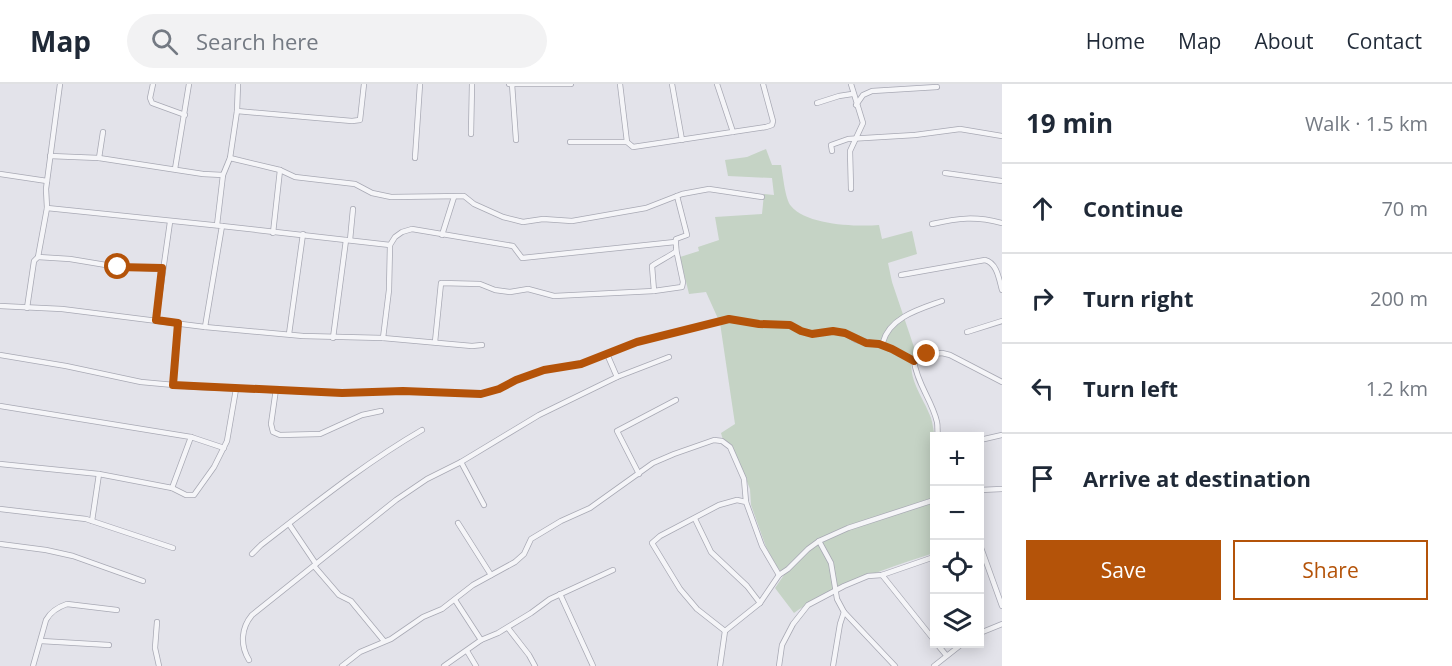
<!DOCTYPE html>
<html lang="en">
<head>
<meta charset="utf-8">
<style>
	:root { --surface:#fff; --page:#f2f2f3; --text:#1f2937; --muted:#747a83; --line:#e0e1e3; --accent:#b45309 }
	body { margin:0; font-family:"Open Sans",sans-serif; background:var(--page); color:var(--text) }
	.controls { position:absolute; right:18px; bottom:18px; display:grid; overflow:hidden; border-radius:0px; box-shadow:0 3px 15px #0003 }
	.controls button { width:54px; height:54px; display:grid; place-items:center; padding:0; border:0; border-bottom:2px solid var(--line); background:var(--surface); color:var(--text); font:30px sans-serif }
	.stop { position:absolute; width:18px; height:18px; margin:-14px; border:4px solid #b45309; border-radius:50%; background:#fff }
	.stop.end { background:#b45309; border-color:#fff; box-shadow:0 2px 6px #0008 }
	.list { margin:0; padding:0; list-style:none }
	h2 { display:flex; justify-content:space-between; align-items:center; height:78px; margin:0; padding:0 24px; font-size:26px }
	h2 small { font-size:20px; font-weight:400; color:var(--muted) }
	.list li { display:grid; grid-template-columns:39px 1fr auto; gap:18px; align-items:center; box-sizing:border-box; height:90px; padding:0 24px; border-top:2px solid var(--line) }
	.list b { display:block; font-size:22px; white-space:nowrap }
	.list em { font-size:20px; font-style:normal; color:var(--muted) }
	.actions { display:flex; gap:12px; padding:18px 24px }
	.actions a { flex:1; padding:14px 0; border:2px solid var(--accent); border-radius:0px; text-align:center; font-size:21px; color:var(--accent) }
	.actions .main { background:var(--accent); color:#fff }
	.icon { flex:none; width:33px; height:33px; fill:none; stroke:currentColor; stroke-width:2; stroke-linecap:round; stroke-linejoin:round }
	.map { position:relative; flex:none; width:1002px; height:582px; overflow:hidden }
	header { display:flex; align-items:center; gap:36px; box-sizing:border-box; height:84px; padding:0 30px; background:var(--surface); border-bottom:2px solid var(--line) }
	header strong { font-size:28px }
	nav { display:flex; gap:33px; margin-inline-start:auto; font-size:21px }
	.search { width:420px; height:54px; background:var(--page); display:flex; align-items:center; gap:15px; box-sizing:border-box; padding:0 21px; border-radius:33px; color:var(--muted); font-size:22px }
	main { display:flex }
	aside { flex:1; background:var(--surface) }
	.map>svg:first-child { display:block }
</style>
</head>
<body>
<header>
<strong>Map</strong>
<div class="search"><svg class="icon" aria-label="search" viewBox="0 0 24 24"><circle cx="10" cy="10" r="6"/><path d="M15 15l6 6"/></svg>Search here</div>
<nav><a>Home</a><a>Map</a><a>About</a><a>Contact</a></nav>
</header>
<main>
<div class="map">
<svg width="1002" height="582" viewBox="0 0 1002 582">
	<rect width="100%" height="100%" fill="#e3e3ea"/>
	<path fill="#c5d3c5" d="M766,65L772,81H781C783,91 785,115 791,122C806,141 856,143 879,141L882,155L912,147L917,170L888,179L892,198L916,269L913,272C906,294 924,314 931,334C933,340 933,346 935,352L934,469C899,480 864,492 830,509C817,515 806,520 794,529L775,504L784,491L777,483L766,463L751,421L750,405L732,361L723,356L721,349L735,340L720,239L706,208L689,210L680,173L699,167L698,163L719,156L715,133L762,130L764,110L774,111L772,94L728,92L725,76L747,73Z"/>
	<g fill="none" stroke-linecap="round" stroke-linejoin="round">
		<defs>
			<g id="minor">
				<polyline points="153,0 150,14 152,19 185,31"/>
				<polyline points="509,0 571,0"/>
				<polyline points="512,0 516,56"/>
				<polyline points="620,0 627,58"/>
				<polyline points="672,0 682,56"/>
				<polyline points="717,0 733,48"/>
				<polyline points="851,0 863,39 850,67 851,105"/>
				<polyline points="817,19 839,12 852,10"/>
				<polyline points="856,21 863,11 872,7 937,3"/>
				<polyline points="237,27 352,37 360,36 364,0"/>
				<polyline points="471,50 472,0"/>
				<polyline points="570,58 627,58 633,63 766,43 772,41 773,37 763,0"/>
				<polyline points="832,67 831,61 848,55 915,51 960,45 1002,52"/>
				<polyline points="50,72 99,74 203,90 223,91"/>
				<polyline points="99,74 103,48"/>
				<polyline points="230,74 280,86 295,93 355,100 372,109 391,113 464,112 474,120 503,133 523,138 543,135 572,137 646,124 682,110 709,105 762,113"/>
				<polyline points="415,74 420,0"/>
				<polyline points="175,85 189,0"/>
				<polyline points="945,89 1002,97"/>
				<polyline points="0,90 47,97"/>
				<polyline points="47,124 222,142 205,243"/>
				<path d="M932,140C959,134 975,132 1002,139"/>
				<polyline points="217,141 223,91 230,74 237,27 238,0"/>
				<polyline points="222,142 390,161"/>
				<polyline points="273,149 280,86"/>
				<polyline points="442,151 454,113"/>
				<polyline points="350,156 353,125"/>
				<polyline points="38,173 70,175 118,183 162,185"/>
				<path d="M901,191L985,176C997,179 999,195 1002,206"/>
				<path d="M654,207L652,182C656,179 675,169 676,167C677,163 675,159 676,155L687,151L677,112"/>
				<polyline points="0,222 62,225 205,243 303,252 383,254 472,262 482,261"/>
				<polyline points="27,224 34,177 38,173 47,124 46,105 60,0"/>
				<polyline points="156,236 170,138"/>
				<polyline points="967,248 1002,237"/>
				<polyline points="289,250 303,150"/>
				<polyline points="333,254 346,156"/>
				<polyline points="383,254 389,206 390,161 395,153 402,148 412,145 513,162 522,174 675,158"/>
				<polyline points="435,258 441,199 480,200 495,206 510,208 528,205 554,212 654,207 682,203 683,198 676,165"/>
				<path d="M879,260L883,258C890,233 920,225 942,217"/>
				<polyline points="607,270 617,293"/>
				<polyline points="0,271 66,282 141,298 196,303 342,309 403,307 481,310 499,305 516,296 544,286 581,280 637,258 729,235 759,240 790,241 801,247 812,250 833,247 845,249 856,256 879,260 892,265 914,277"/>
				<polyline points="173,301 178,239"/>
				<polyline points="276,305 271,340 273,348 280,351 320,350 362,331 381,327"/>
				<polyline points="0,322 191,353"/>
				<path d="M938,352C937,348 938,342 937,338C932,316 917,300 914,277L918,272L942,269L950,271L1002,298"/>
				<polyline points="980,356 1002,351"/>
				<polyline points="461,378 484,421"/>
				<polyline points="0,380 99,390 172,404 191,353 224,364"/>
				<polyline points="639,390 617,347 676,316"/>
				<polyline points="172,404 186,411 194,411 214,383 227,357 236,305"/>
				<polyline points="980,406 1002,405"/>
				<polyline points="0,425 86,435 173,464"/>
				<polyline points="695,435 711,468 747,502 760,519"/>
				<polyline points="92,437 99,390"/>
				<polyline points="458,439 491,491"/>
				<polyline points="289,440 316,480"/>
				<polyline points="819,457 831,479 837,515 844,528 840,540 833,582"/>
				<polyline points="0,460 46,466 73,472 143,497"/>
				<polyline points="980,461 1002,522"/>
				<path d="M252,470L261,461C313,421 365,379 422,346"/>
				<polyline points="314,482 339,511 351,517 384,557"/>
				<polyline points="882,491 934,556"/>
				<polyline points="560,510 593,582"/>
				<polyline points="455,516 481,556"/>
				<polyline points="844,528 895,582"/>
				<polyline points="157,538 155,564 159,582"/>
				<polyline points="508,544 529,571 535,582"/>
				<polyline points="725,547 697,525 680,505 652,459 660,452 719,421 737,416 746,418 762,462 779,491"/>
				<polyline points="980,549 1002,540"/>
				<polyline points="41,557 109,561"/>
				<polyline points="937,560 946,571"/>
				<polyline points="467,567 476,582"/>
				<path d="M249,576C240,561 241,544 252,531L396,416L427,395L461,378L539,331L617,293L669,273"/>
				<path d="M33,582L46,536C51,527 58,523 67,520L117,526"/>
				<polyline points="342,582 360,568 391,555 423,533 442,525 473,501 515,478 524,470 531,455 561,437 590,424 653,379 674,370 714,356 722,357 730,363 744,395 746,418"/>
				<polyline points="444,582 481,556 498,549 531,529 550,515 613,486"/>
				<polyline points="720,582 725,547 760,519 779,491 788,485 808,465 819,457 848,444 934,416"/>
				<polyline points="779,582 782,561 793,540 808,521 844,502 868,492 882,491 934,473"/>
				<polyline points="934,582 962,560"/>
			</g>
		</defs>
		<use href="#minor" stroke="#a8a9b4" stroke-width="6"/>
		<use href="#minor" stroke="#f5f5f8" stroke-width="4.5"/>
	</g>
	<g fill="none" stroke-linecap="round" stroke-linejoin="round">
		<polyline stroke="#b45309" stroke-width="8" points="118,183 162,184 156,236 178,239 173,301 342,309 403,307 481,310 499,305 516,296 544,286 581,280 637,258 729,235 759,240 790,241 801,247 812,250 833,247 845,249 866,259 879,260 892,265 914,277 918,272 927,270"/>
	</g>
</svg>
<div class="controls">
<button>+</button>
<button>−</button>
<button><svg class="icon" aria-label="locate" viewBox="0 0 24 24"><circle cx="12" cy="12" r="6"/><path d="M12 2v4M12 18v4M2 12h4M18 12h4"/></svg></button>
<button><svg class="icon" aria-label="layers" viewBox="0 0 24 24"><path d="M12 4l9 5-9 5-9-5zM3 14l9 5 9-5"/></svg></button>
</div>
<div class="stop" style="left:118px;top:183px"></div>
<div class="stop end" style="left:927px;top:270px"></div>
</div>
<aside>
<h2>19 min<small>Walk · 1.5 km</small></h2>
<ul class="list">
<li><svg class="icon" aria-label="ahead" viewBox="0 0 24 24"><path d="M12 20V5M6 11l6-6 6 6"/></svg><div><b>Continue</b></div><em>70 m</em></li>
<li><svg class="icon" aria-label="right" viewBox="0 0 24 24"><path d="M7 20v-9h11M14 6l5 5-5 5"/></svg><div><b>Turn right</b></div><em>200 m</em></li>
<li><svg class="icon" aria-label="left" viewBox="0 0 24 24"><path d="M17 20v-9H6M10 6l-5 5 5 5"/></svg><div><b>Turn left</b></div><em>1.2 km</em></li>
<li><svg class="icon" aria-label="arrive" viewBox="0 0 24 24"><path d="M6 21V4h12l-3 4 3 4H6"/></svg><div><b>Arrive at destination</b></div></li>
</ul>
<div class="actions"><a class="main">Save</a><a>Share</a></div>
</aside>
</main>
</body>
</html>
